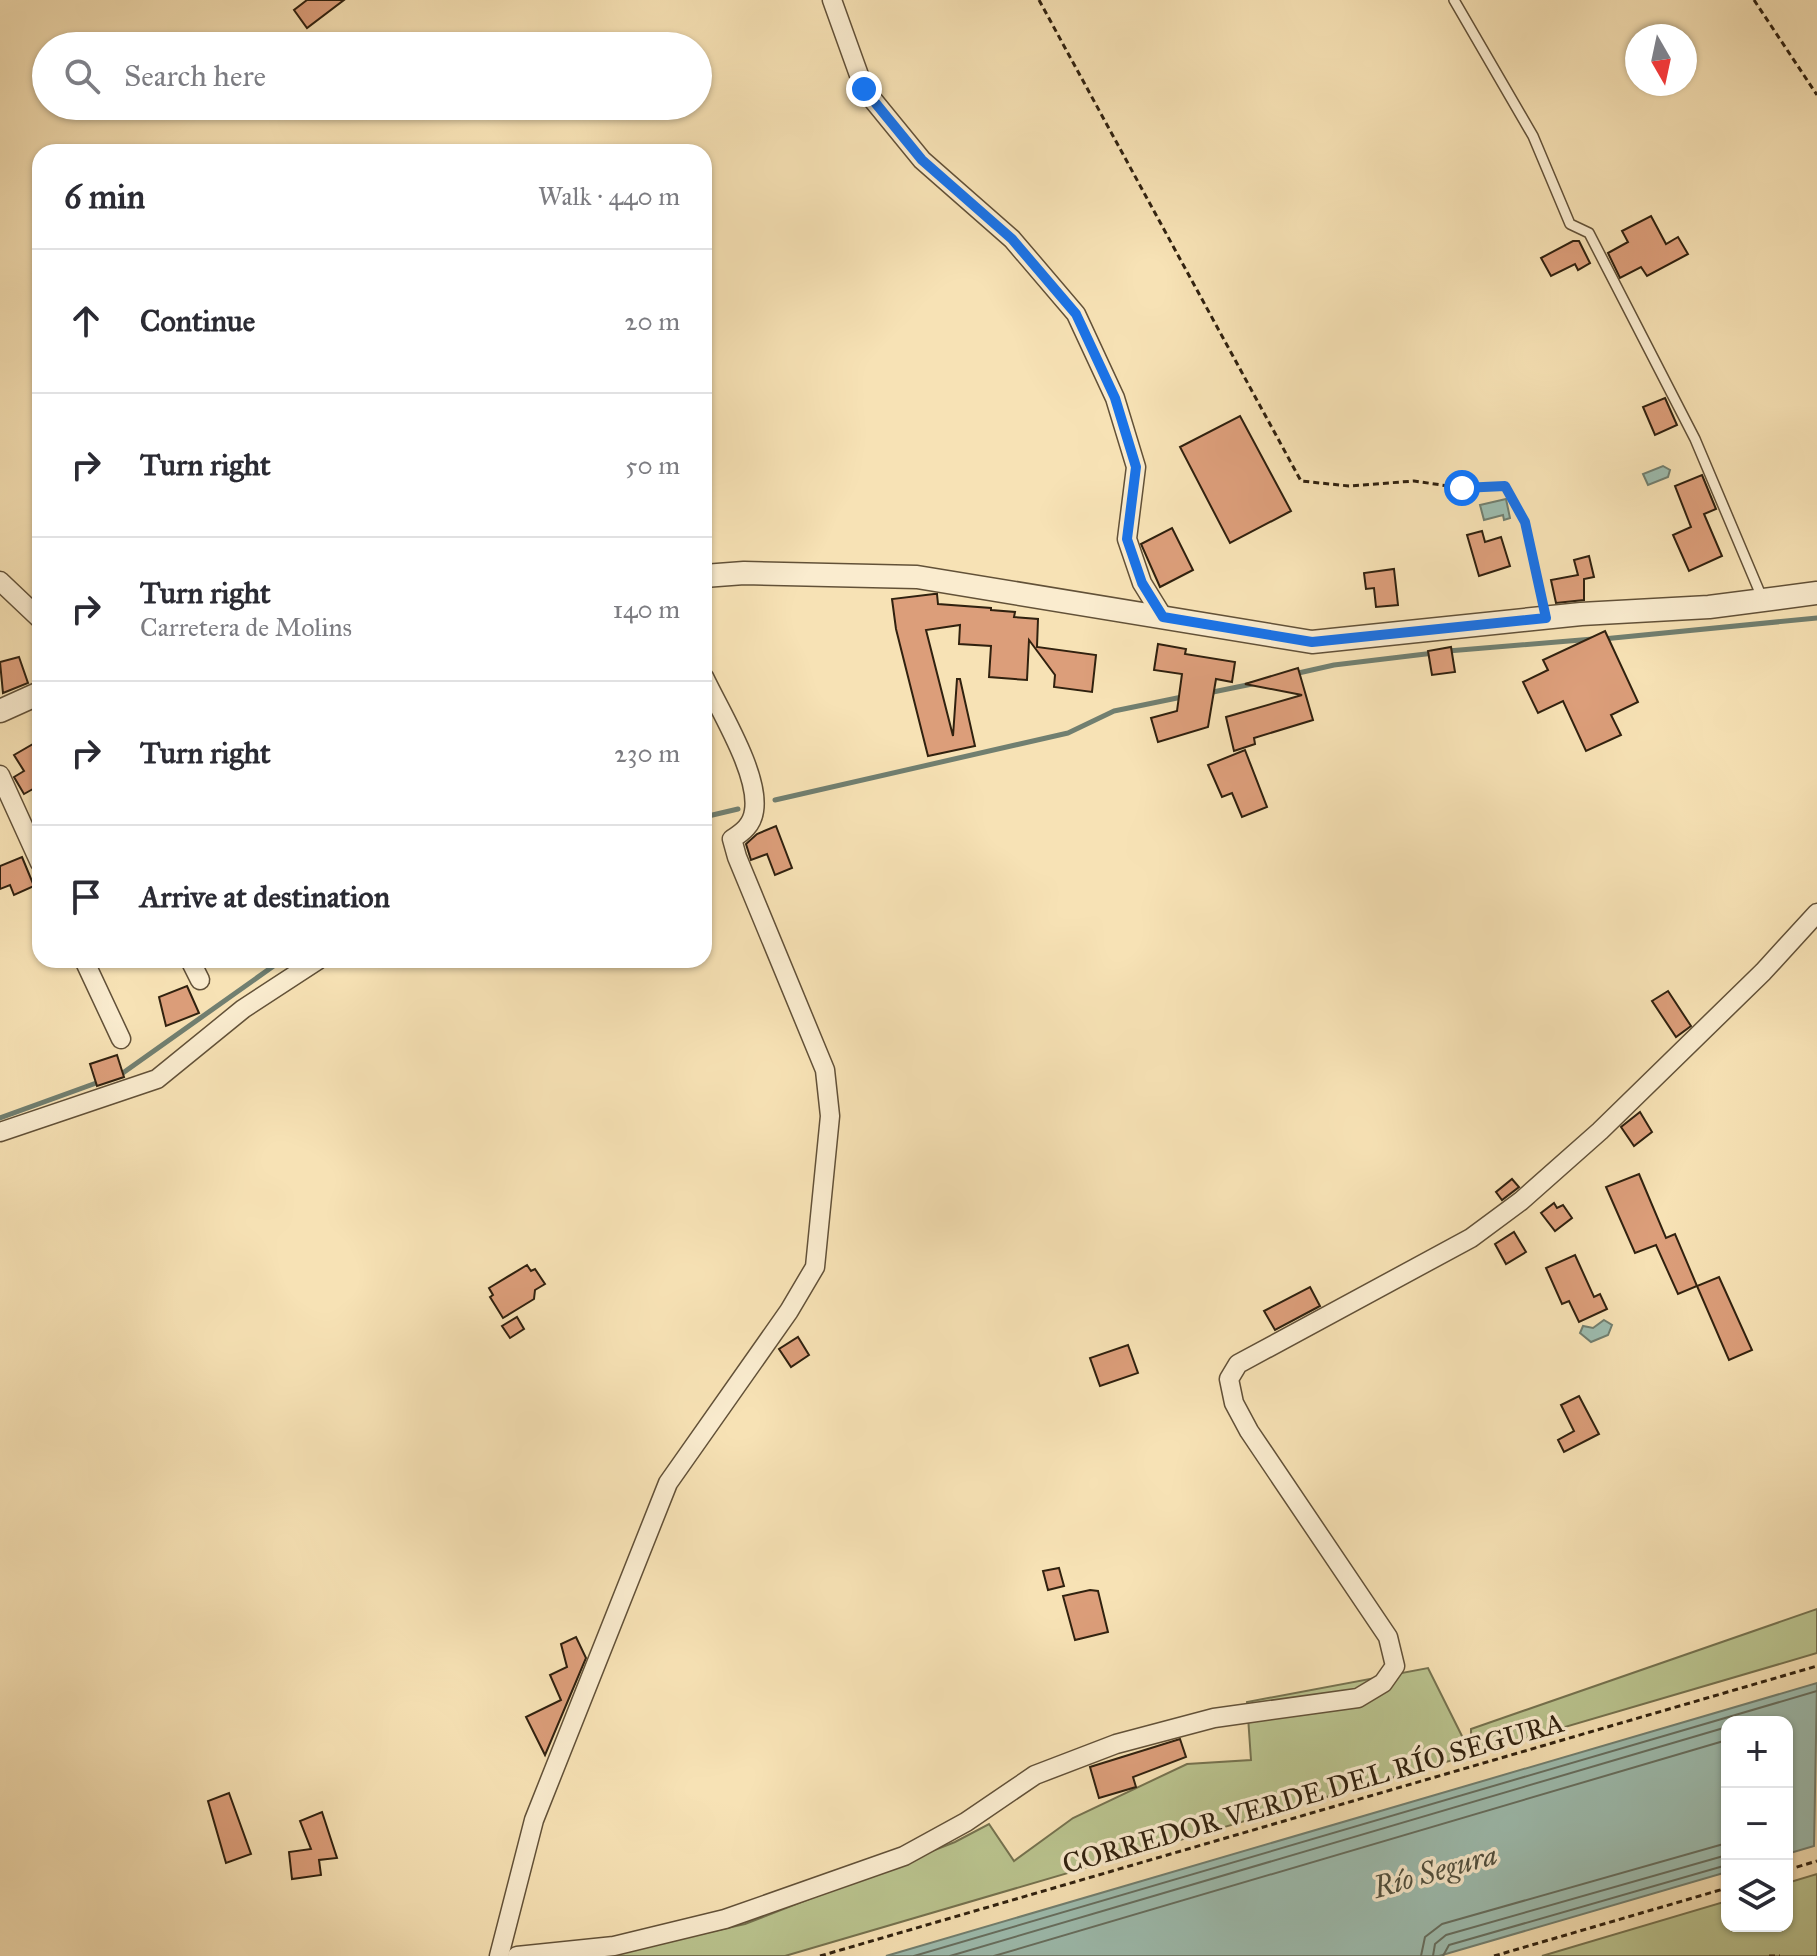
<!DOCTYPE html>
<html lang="en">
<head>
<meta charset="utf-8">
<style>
	:root { --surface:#fff; --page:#f2f2f3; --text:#2b2b33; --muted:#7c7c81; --line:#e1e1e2 }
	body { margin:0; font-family:"IM FELL Great Primer",serif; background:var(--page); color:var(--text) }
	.controls { position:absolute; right:24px; bottom:24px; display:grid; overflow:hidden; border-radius:16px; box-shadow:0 2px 6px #0004 }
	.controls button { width:72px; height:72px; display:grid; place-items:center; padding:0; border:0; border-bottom:2px solid var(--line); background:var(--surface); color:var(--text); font:40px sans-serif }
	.compass { position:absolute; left:1625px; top:24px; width:72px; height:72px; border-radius:50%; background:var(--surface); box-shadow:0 2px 6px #0004; rotate:171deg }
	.stop { position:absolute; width:24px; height:24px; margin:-18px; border:6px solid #1a73e8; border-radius:50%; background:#fff }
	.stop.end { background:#1a73e8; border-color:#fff; box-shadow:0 2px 8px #0008 }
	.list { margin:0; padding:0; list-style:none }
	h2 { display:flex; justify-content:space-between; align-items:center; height:104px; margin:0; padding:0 32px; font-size:34px }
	h2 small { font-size:26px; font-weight:400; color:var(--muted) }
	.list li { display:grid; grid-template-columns:52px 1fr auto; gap:24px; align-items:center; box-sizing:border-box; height:144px; padding:0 32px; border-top:2px solid var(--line) }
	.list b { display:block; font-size:30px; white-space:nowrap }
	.list p { margin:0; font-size:26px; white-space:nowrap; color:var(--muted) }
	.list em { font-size:26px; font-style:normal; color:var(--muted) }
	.icon { flex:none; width:44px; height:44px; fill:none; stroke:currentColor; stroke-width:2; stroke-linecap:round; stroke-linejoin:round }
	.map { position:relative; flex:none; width:1817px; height:1956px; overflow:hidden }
	.search { position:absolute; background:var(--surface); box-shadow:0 2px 6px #0004; left:32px; top:32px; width:680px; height:88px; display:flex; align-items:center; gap:20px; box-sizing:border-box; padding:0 28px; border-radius:44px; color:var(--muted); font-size:30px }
	.panel { position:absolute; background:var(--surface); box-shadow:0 2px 6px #0004; left:32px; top:144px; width:680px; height:824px; border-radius:24px }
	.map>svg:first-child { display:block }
</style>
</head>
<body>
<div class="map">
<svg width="1817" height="1956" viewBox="0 0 1817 1956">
	<rect width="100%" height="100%" fill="#f7e2b5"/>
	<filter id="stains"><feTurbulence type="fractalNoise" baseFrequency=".0025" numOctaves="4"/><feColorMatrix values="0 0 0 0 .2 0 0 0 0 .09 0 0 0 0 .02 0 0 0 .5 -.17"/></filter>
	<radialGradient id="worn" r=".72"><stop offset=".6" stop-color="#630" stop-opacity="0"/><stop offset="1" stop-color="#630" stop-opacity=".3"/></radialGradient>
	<g fill="#bac48f" stroke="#75724f" stroke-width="2">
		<polygon points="1817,1609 1817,1653 785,1956 602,1956 745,1924 955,1842 989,1824 1014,1861 1073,1818 1187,1764 1251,1760 1247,1702 1428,1668 1471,1754 1471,1729"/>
		<polygon points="1817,1874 1817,1956 1542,1956 1727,1901 1727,1926 1787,1926 1787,1883"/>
	</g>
	<g fill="#9dbdb0" stroke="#717f70" stroke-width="2">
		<polygon points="1663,466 1670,470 1668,477 1648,485 1643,474"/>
		<polygon points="1506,499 1510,518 1504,520 1503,515 1484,520 1480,505"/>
		<polygon points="1604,1320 1612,1325 1608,1335 1591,1342 1580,1333 1583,1326 1593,1328"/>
		<polygon points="1817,1683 1814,1846 1787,1854 1787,1722 1727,1722 1727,1872 1439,1956 886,1956"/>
	</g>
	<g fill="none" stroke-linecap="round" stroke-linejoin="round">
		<g stroke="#666f60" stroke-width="2">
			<polyline points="914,1956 1817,1691"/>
			<polyline points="950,1956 1727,1727"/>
			<polyline points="994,1956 1727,1740"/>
			<polyline points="1421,1956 1425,1937 1442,1924 1727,1843"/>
			<polyline points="1433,1956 1435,1944 1446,1935 1727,1855"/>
			<polyline points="1443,1956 1449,1945 1727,1865"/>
		</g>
		<g stroke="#717f70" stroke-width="5">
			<polyline points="1603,639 1817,618"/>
			<polyline points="1448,651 1593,639"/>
			<polyline points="1294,674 1334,665 1434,653"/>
			<polyline points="1208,693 1257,683"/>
			<polyline points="775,800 1068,733 1114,711 1182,697"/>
			<polyline points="704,817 738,809"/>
			<polyline points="120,1075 282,960"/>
			<polyline points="0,1118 99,1082"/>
		</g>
	</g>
	<g fill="#dc9e7a" stroke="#30210f" stroke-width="2">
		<polygon points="307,0 344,0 307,28 294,10"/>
		<polygon points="1651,216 1666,244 1678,237 1688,254 1647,276 1641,267 1620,278 1608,253 1628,242 1622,231"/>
		<polygon points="1573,241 1579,241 1590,263 1578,270 1575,264 1551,276 1541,258"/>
		<polygon points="1665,398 1677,425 1655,435 1643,407"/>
		<polygon points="1240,416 1291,511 1230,543 1180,447"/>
		<polygon points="1702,475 1716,509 1704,514 1722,556 1689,571 1673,535 1691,527 1675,486"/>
		<polygon points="1172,528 1193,570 1160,587 1141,544"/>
		<polygon points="1482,531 1485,542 1501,537 1510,566 1479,576 1467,535"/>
		<polygon points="1589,556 1594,577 1584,579 1584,600 1556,603 1551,580 1578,575 1574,560"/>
		<polygon points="1394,569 1398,605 1376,607 1374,588 1366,589 1364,573"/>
		<polygon points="934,594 937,594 938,604 991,608 991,610 1015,612 1014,617 1038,619 1037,647 1096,655 1092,692 1054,687 1055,675 1029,640 1027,680 989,677 991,646 959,644 960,625 926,630 953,736 957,679 960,679 975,746 928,756 896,629 892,599"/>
		<polygon points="1605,631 1638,702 1611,715 1621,735 1586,751 1563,701 1538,713 1523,682 1548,670 1543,660"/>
		<polygon points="1158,644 1186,649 1185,654 1235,662 1232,682 1216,679 1208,727 1158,742 1151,718 1177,711 1182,674 1154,670"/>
		<polygon points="1451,647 1455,672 1432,675 1428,651"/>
		<polygon points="19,657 28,683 3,693 0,662"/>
		<polygon points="1298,668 1313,720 1254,738 1255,744 1234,751 1226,717 1302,695 1245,684"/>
		<polygon points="40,740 40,785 24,794 14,777 24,771 14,755"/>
		<polygon points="1245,750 1267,807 1242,817 1232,793 1222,797 1208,765"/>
		<polygon points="776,826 792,868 775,875 767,854 751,860 746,844 757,834"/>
		<polygon points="22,857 34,886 14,895 10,885 0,889 0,866"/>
		<polygon points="187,986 199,1013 166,1026 159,997"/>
		<polygon points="1668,991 1691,1026 1676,1037 1652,1001"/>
		<polygon points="117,1055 124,1077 97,1086 90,1064"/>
		<polygon points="1640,1112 1652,1132 1634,1146 1621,1127"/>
		<polygon points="1639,1174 1666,1238 1675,1234 1697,1286 1678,1294 1656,1245 1635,1253 1606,1187"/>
		<polygon points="1512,1179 1519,1187 1502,1200 1496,1192"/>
		<polygon points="1554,1203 1557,1208 1563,1205 1572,1218 1555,1231 1541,1213"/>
		<polygon points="1514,1232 1526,1252 1506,1264 1495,1244"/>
		<polygon points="1575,1255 1594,1297 1600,1294 1607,1309 1579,1322 1569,1301 1562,1304 1546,1268"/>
		<polygon points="527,1265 531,1271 535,1269 545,1284 535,1290 534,1299 503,1318 490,1297 493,1295 489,1288"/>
		<polygon points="1719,1277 1752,1350 1729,1360 1697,1286"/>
		<polygon points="1310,1287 1320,1306 1275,1330 1264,1311"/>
		<polygon points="517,1317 524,1329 510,1338 502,1326"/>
		<polygon points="798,1337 809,1355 791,1367 779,1349"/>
		<polygon points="1128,1345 1138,1373 1100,1386 1090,1358"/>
		<polygon points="1579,1396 1599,1434 1564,1452 1558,1440 1574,1431 1561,1405"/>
		<polygon points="1059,1568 1064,1586 1048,1590 1043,1571"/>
		<polygon points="1090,1590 1098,1591 1108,1632 1075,1640 1063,1596"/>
		<polygon points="576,1637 586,1658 545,1755 526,1717 561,1700 550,1675 567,1667 561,1644"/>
		<polygon points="1180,1739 1186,1757 1133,1777 1136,1787 1099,1798 1090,1767"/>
		<polygon points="229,1793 251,1854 226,1863 208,1801"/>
		<polygon points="322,1812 337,1858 319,1860 321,1875 292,1879 289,1852 311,1849 300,1821"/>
	</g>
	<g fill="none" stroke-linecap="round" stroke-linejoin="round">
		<defs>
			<polyline id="service" points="1454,0 1533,136 1570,224 1589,233 1695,439 1763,600"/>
			<g id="minor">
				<polyline points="832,0 864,89 922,160 1012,239 1076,314 1115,398 1136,467 1127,539 1142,583 1163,617"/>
				<polyline points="0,581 40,619"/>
				<polyline points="0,775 40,863"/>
				<polyline points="84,960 121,1039"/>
				<polyline points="190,960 200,980"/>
				<polyline points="0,1132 157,1079 243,1009 318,960"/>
				<path d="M499,1956L534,1820L668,1483L789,1311L815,1267L830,1116L825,1070L737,857L732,839C743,832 752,825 754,811C760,775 720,711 704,677"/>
				<polyline points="517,1956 614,1946 725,1919 904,1856 966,1822 1035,1775 1116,1744 1214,1718 1358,1698 1383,1683 1395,1666 1388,1637 1249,1431 1234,1403 1229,1379 1238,1364 1471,1238 1521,1201 1600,1131 1763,972 1817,913"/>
			</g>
			<g id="tertiary">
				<polyline points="704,576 744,573 917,577 1312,642 1581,614 1709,607 1817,593"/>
				<polyline points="0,711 40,693"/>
			</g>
		</defs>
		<use href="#service" stroke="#625138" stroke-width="12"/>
		<use href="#minor" stroke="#625138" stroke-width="21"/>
		<use href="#tertiary" stroke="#625138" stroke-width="25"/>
		<g stroke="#30210f" stroke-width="3" stroke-dasharray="6 4" stroke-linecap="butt">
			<polyline points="1039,0 1301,481 1349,486 1414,481 1462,488 1505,486 1525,522 1542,599"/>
			<polyline points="1754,0 1817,95"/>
			<polyline points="1787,1870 1817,1861"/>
			<polyline points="820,1956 1817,1666"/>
			<polyline points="1494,1956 1727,1888"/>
			<polyline points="1769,1956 1780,1956"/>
		</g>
		<use href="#service" stroke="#faeccf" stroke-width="9"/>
		<use href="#minor" stroke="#faeccf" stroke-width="18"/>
		<use href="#tertiary" stroke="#faeccf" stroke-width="22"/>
	</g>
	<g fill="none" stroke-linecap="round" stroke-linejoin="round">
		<polyline stroke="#1a73e8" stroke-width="10" points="864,89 922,160 1012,239 1076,314 1115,398 1136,467 1127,539 1142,583 1163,617 1312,642 1546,618 1525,522 1505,486 1462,488"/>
	</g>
	<g text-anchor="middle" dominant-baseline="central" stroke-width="7" stroke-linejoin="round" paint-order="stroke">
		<g font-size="28" fill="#30210f" stroke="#faeccf">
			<text transform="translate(1313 1793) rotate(-16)">CORREDOR VERDE DEL RÍO SEGURA</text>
		</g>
		<g font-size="30" font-style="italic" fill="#51503f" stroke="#faeccf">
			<text transform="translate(1435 1871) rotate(-16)">Río Segura</text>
		</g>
	</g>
	<rect width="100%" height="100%" filter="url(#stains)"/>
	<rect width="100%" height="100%" fill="url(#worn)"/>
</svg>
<div class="controls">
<button>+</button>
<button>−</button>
<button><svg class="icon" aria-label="layers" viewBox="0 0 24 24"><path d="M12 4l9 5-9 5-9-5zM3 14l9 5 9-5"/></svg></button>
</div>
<svg class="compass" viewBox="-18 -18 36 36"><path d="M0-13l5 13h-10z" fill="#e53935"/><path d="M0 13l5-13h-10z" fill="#7c7c81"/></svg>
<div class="stop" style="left:1462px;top:488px"></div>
<div class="stop end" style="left:864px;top:89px"></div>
<div class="search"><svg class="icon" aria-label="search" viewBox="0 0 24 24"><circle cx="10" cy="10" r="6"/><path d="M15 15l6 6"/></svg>Search here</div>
<section class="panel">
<h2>6 min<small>Walk · 440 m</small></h2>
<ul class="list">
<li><svg class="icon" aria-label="ahead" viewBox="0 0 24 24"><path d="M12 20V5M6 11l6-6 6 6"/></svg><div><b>Continue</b></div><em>20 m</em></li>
<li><svg class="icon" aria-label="right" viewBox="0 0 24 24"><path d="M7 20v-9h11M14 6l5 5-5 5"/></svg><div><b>Turn right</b></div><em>50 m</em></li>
<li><svg class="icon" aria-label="right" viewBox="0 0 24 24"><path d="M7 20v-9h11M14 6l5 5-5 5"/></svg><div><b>Turn right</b><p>Carretera de Molins</p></div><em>140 m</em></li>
<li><svg class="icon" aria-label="right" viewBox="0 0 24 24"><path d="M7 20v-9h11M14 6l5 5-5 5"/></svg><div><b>Turn right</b></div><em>230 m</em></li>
<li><svg class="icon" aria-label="arrive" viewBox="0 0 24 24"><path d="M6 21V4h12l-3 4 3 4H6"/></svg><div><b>Arrive at destination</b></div></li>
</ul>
</section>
</div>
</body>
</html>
